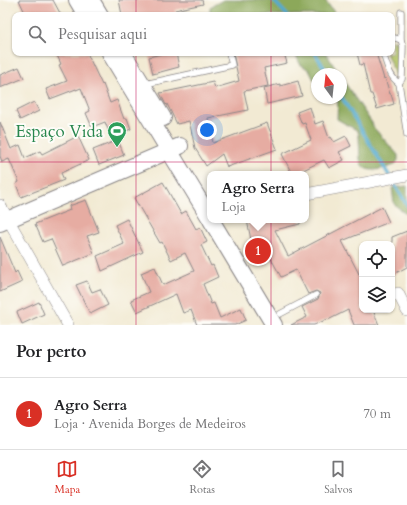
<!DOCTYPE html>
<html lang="pt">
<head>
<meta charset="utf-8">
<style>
	:root { --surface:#fff; --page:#f6f6f6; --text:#202124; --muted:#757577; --line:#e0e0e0; --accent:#d93025 }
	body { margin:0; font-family:Cardo,serif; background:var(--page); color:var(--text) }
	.controls { position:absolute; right:12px; bottom:12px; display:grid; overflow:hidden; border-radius:8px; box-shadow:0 1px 3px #0004 }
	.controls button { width:36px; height:36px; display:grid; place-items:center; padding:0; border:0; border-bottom:1px solid var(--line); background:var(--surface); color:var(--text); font:20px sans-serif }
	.compass { position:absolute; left:311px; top:68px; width:36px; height:36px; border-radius:50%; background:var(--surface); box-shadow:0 1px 3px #0004; rotate:345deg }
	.you { position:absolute; left:207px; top:130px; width:14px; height:14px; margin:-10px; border:3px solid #fff; border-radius:50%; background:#1a73e8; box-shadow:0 0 0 6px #1a73e833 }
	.badge { display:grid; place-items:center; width:26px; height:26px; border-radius:50%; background:var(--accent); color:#fff; font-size:13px; font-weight:700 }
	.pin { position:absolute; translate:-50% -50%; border:2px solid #fff; box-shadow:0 1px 4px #0006 }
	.popup { position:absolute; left:207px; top:171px; width:102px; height:52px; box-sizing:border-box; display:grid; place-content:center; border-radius:8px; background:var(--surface); filter:drop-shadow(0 1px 3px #0005); font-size:13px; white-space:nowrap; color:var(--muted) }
	.popup b { font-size:15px; color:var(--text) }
	.popup::after { content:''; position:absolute; left:50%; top:100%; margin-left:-8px; border:8px solid transparent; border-top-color:var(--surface) }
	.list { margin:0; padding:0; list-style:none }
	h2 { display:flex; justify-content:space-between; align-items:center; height:52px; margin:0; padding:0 16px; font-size:17px }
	h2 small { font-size:13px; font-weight:400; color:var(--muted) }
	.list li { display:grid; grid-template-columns:26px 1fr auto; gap:12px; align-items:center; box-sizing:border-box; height:72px; padding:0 16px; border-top:1px solid var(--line) }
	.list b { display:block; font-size:15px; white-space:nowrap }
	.list p { margin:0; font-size:13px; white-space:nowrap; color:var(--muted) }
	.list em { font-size:13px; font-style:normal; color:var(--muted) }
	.icon { flex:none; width:22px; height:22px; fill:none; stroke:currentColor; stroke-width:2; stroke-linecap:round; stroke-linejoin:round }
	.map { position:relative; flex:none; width:407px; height:325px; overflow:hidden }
	.search { position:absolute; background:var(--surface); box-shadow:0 1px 3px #0004; left:12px; right:12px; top:12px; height:44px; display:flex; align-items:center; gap:10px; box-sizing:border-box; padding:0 14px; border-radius:8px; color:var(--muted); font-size:15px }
	.sheet { height:124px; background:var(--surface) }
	nav { display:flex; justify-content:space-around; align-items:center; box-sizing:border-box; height:56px; border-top:1px solid var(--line); background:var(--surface); font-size:11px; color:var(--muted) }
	nav a { display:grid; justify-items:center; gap:2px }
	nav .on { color:var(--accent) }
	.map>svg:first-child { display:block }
</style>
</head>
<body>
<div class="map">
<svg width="407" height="325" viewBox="0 0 407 325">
	<rect width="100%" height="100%" fill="#fdfcf7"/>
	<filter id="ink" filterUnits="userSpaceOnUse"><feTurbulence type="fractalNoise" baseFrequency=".025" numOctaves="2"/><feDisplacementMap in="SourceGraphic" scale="8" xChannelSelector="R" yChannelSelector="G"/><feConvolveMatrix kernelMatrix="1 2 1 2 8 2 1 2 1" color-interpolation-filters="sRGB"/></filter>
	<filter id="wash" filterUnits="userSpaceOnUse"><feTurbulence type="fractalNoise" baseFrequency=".012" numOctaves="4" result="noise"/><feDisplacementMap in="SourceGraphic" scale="16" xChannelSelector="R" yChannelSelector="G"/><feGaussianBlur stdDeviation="0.9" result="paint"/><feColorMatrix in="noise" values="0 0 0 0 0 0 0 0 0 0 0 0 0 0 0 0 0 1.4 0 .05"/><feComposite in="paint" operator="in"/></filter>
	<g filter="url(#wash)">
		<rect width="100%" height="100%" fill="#f2ead3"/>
		<polygon fill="#b1c265" stroke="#6a7250" points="392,41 394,41 398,43 400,52 399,76 395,74 386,53 392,53"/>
		<g fill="#8ca85a" stroke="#57654a">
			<polygon points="223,0 325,0 334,12 333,15 210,15 210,7"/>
			<polygon points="295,53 326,53 339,74 317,74 317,82 314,80 309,70 300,64"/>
			<path d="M341,77L372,123L374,128L398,155V160L395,165C385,168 362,177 360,159C359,150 360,140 358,131L337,119L338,98H341Z"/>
			<polygon points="407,186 407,215 394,204 392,188"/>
		</g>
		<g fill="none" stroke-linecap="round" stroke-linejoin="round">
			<g stroke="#52aacf" stroke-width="3.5">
				<polyline points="273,0 287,15"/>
				<polyline points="315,53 328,74"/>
				<polyline points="341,96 407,205"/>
			</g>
		</g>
		<g id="blocks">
			<g fill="#e6aca2">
				<polygon points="19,0 53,0 61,15 26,15"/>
				<polygon points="119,0 202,0 203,4 175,10 176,15 122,15"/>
				<polygon points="56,53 87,53 102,85 103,84 110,103 117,100 124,119 127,118 131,129 111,137 105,122 92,127 86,113 90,111 81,88 76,90 76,89 50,99 46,89 67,81 59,65 61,64"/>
				<polygon points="165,53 176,53 179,67 153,74 149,57"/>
				<polygon points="233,53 284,53 287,63 264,68 268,86 244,91 248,110 208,118 213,143 267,123 277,149 227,167 222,154 206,166 195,148 189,121 177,124 167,104 166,105 160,93 213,82 215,88 239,81"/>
				<polygon points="357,53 376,53 384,79 385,78 390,94 391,94 394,104 377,109 372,94 370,94 363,64 360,65"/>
				<polygon points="19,67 24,78 0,88 0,75"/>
				<polygon points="298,81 302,96 267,104 264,88 280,84 280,86"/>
				<polygon points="34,102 39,111 20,120 16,111"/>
				<polygon points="310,107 315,124 323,121 329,138 331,137 334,142 346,136 351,146 339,152 344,160 329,168 324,160 295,174 292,174 282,154 311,140 305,123 302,124 297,112"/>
				<polygon points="0,122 11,149 20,145 25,158 40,151 42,154 78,136 89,160 61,173 64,180 21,197 16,184 19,182 9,159 2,162 0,156"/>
				<polygon points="118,140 124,155 99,165 93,150"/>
				<polygon points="163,182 181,214 186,211 196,229 200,227 207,242 201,245 211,266 213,265 218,277 203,284 211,304 214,303 220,318 241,308 246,320 235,325 197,325 191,310 183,313 176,294 137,312 131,300 149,292 141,273 155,267 163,285 194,271 185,253 171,260 162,242 160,243 134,198"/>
				<polygon points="86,200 99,232 87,236 94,253 63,266 51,239 43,242 35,224 70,210 69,206"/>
				<polygon points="382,207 389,222 342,241 359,274 362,273 362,310 373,310 379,325 354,325 348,310 328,320 328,319 314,325 291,325 307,317 302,307 318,299 320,293 316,291 308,294 296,270 281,277 268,253 259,258 252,245 247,220 300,220 300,224 275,230 288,256"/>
				<polygon points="127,219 143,252 102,271 97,256 124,244 115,225"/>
				<polygon points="407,231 407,267 392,275 392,237"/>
				<polygon points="0,237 15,273 17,271 22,282 0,292"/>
				<polygon points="87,281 92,292 100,289 108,305 90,314 76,285"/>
				<polygon points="39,302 44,314 22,324 17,312"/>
			</g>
		</g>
	</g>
	<g filter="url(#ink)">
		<use href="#blocks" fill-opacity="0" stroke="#8a8687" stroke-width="1"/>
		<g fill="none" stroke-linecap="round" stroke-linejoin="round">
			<defs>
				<g id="lane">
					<polyline points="401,12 401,40"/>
					<polyline points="392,38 395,38 401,40 403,46 402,79 399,83 407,135"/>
					<path d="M383,53C386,63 390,78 399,83"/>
					<polyline points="145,84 232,65 229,53"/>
					<polyline points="280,314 316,295"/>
				</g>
				<g id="street">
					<polyline points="306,194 407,175"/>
					<polyline points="0,205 68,325"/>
					<polyline points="392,296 398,293 407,311"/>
				</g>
				<g id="secondary">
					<polyline points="77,0 86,15"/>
					<polyline points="91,0 100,15"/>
					<polyline points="110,53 210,218"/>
					<polyline points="123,53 163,118"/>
					<polyline points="211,220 274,325"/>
					<polyline points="0,223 180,146"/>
				</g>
			</defs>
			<use href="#lane" stroke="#8a8687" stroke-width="7"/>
			<use href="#street" stroke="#8a8687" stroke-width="12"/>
			<use href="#secondary" stroke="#8a8687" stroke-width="18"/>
			<use href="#lane" stroke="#fff" stroke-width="5.5"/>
			<use href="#street" stroke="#fff" stroke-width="11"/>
			<use href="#secondary" stroke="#fff" stroke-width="16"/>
		</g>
	</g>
	<path fill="none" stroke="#c2185b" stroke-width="1" stroke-opacity="0.55" d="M136,0V15M271,0V15M136,53V325M271,53V325M0,162H407"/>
	<defs>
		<symbol id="stadium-pin" viewBox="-11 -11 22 30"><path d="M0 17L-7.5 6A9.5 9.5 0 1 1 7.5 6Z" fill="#2e9e5b" stroke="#fdfcf7"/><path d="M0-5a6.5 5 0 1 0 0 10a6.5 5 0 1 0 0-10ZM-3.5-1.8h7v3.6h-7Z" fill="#fff"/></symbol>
	</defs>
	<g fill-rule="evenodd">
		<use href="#stadium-pin" x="106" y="120" width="22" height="30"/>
	</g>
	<g text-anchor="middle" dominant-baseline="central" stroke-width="4" stroke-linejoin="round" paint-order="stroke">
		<g font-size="17" fill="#27864d" stroke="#fdfcf7" text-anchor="end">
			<text x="103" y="131">Espaço Vida</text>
		</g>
	</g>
</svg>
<div class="controls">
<button><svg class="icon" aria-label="locate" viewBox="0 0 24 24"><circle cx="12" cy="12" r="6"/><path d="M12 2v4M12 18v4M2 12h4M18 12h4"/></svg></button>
<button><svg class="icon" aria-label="layers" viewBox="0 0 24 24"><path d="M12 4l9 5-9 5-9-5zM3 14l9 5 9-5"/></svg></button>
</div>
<svg class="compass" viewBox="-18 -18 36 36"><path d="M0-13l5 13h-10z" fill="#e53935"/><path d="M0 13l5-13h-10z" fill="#757577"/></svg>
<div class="you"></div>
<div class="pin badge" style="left:258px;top:251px">1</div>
<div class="popup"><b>Agro Serra</b>Loja</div>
<div class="search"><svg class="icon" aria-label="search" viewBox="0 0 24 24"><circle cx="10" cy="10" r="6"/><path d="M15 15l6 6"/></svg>Pesquisar aqui</div>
</div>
<section class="sheet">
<h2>Por perto<small></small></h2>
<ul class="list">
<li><span class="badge">1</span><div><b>Agro Serra</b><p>Loja · Avenida Borges de Medeiros</p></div><em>70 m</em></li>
</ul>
</section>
<nav>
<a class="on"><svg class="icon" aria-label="map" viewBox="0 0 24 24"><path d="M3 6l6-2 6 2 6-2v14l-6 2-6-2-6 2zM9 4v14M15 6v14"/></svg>Mapa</a>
<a><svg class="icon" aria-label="directions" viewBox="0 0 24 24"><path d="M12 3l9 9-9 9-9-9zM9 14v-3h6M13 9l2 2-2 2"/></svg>Rotas</a>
<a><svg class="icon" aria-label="saved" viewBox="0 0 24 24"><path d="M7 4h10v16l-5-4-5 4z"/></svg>Salvos</a>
</nav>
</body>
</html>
